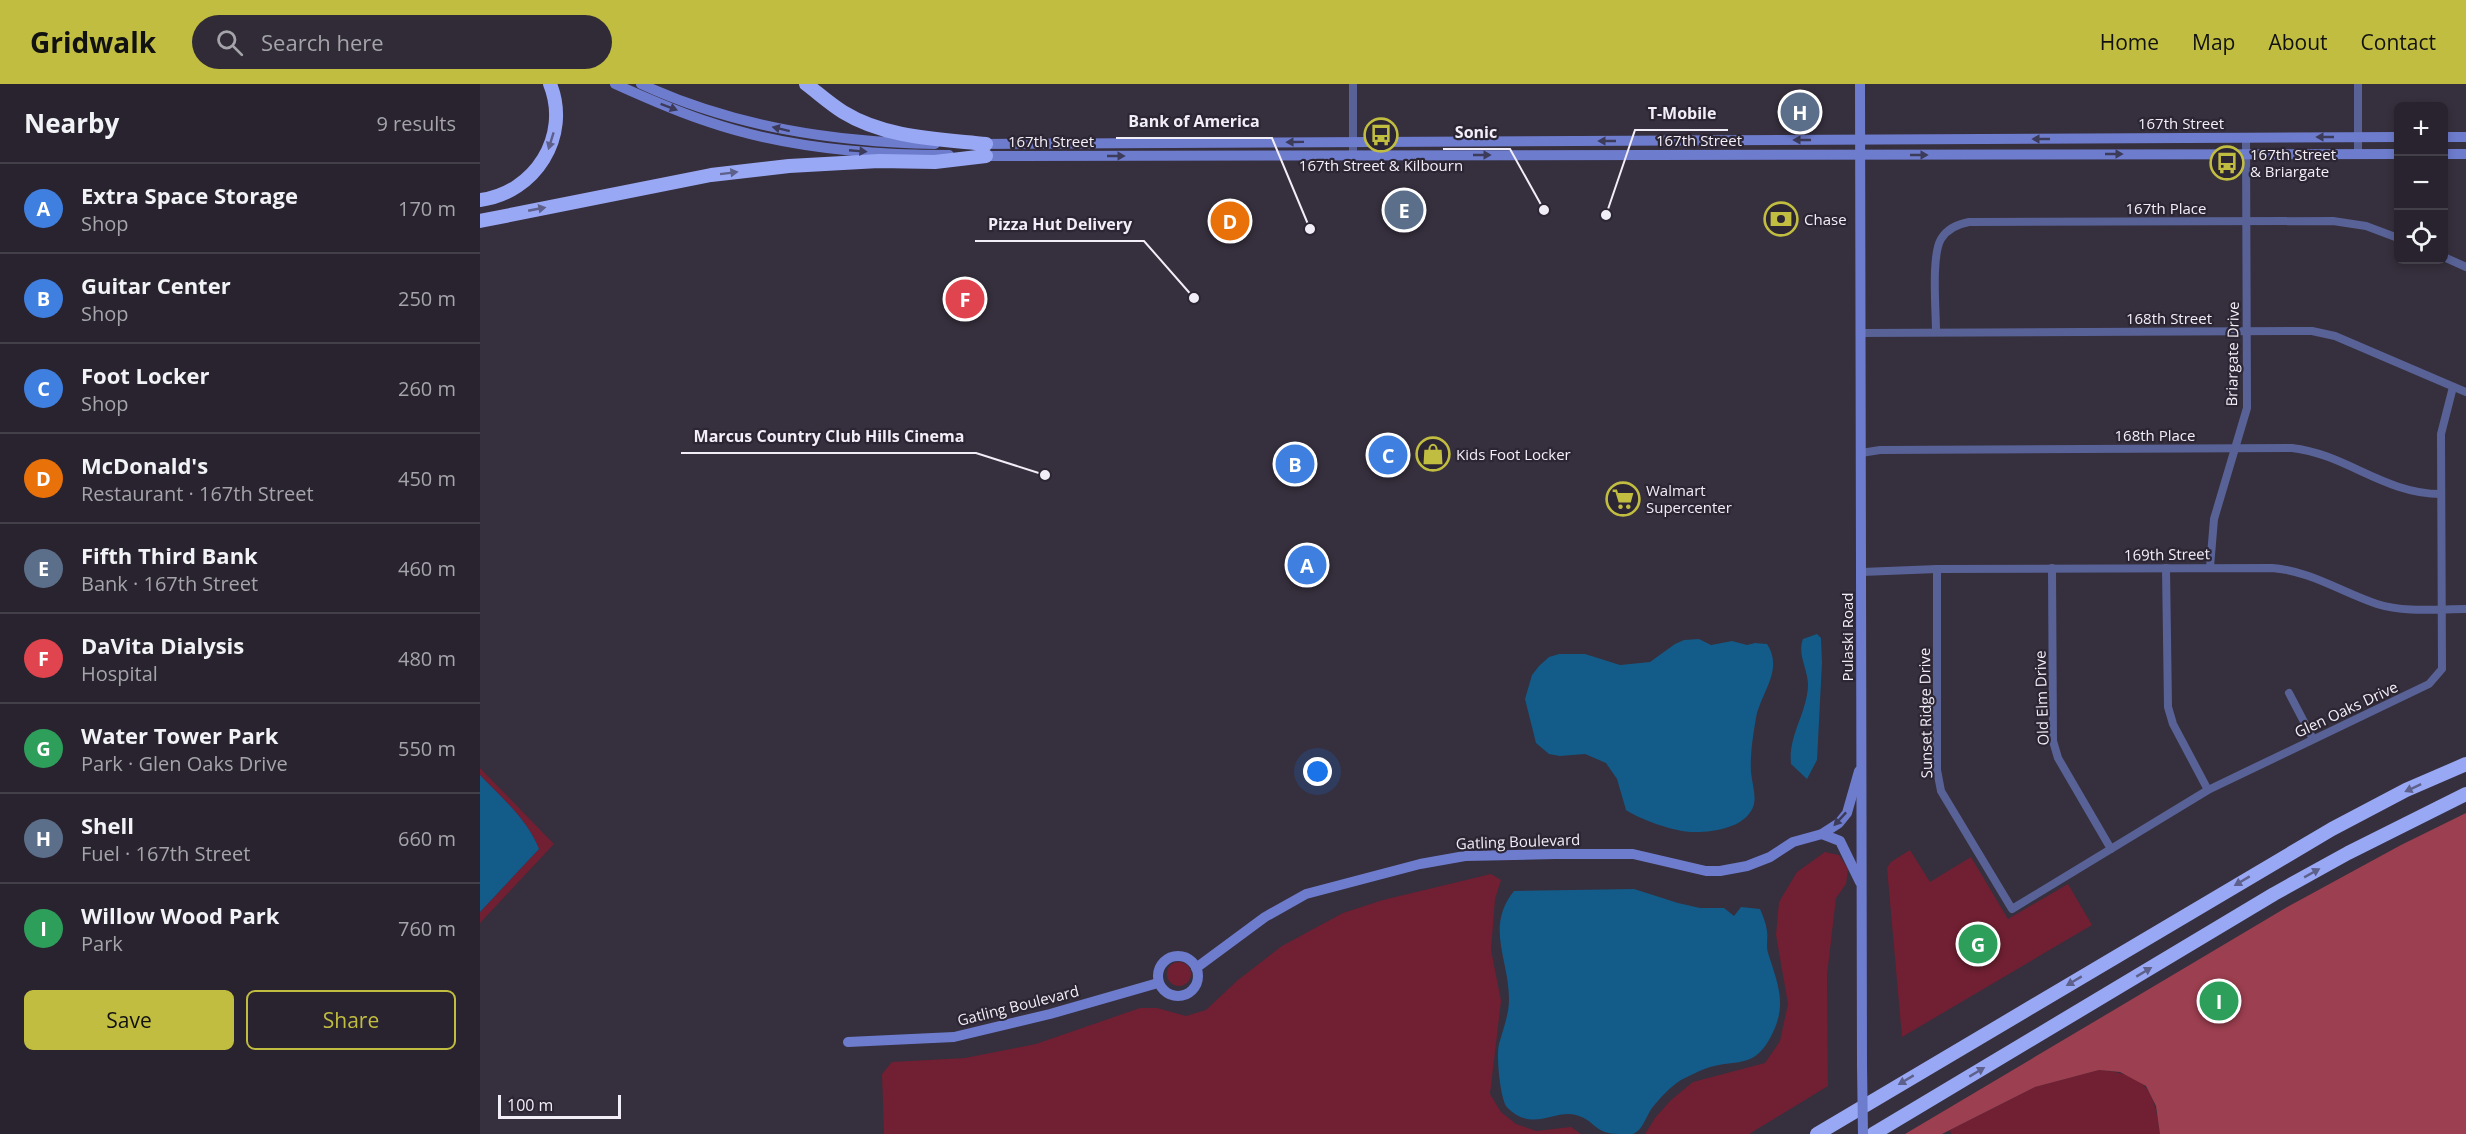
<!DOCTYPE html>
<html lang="en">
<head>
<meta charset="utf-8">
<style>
	:root { --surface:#28232e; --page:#302b36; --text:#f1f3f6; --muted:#a5a4aa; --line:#44404a; --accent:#c1bd40 }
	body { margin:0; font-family:"Open Sans",sans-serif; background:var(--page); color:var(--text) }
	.controls { position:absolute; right:18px; top:18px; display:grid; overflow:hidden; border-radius:9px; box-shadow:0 3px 9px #0003 }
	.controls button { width:54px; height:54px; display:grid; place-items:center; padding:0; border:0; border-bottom:2px solid var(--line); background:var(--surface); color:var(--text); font:30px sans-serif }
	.scale { position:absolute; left:18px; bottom:15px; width:123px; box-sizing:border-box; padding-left:6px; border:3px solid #f2eef7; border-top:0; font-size:16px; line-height:21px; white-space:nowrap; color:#f2eef7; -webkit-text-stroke:4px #2c2533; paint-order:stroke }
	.you { position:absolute; left:838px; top:688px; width:21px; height:21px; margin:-15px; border:4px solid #fff; border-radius:50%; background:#1a73e8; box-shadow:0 0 0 9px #1a73e833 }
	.badge { display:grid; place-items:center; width:39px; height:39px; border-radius:50%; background:var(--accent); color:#fff; font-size:20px; font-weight:700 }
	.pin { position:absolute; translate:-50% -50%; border:3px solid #fff; box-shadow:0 2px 6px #0006 }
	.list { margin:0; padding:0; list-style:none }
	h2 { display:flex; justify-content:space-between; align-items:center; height:78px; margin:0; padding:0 24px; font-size:26px }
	h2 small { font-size:20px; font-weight:400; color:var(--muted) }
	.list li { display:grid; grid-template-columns:39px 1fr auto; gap:18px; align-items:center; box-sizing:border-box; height:90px; padding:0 24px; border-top:2px solid var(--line) }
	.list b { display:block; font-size:22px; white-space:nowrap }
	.list p { margin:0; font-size:20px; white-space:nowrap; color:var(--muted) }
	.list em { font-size:20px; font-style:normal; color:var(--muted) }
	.actions { display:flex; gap:12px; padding:18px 24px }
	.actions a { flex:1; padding:14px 0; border:2px solid var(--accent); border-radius:9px; text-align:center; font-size:21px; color:var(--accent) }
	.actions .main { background:var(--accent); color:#111 }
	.icon { flex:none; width:33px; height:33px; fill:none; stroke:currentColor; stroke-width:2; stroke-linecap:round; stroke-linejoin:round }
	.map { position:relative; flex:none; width:1986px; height:1050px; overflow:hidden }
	header { display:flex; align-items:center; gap:36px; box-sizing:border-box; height:84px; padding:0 30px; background:var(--accent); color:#111 }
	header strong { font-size:28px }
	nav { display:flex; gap:33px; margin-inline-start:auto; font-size:21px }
	.search { width:420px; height:54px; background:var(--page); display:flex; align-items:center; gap:15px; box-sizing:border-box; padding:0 21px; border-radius:33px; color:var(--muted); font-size:22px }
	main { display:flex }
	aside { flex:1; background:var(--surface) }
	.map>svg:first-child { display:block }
</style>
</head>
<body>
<header>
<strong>Gridwalk</strong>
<div class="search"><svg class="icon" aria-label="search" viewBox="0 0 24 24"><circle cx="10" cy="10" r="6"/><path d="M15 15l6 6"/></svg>Search here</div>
<nav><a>Home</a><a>Map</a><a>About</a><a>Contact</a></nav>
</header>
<main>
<aside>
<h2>Nearby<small>9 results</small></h2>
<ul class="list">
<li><span class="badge" style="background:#3f7fe0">A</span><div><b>Extra Space Storage</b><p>Shop</p></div><em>170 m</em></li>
<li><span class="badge" style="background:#3f7fe0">B</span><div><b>Guitar Center</b><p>Shop</p></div><em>250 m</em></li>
<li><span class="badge" style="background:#3f7fe0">C</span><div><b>Foot Locker</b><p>Shop</p></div><em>260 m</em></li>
<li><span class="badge" style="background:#e8710a">D</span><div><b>McDonald's</b><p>Restaurant · 167th Street</p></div><em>450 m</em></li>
<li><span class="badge" style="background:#5c6f8a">E</span><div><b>Fifth Third Bank</b><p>Bank · 167th Street</p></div><em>460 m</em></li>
<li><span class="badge" style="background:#e0444e">F</span><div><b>DaVita Dialysis</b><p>Hospital</p></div><em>480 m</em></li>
<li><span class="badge" style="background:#2e9e5b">G</span><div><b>Water Tower Park</b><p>Park · Glen Oaks Drive</p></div><em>550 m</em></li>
<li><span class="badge" style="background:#5c6f8a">H</span><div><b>Shell</b><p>Fuel · 167th Street</p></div><em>660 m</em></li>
<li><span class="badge" style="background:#2e9e5b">I</span><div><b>Willow Wood Park</b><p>Park</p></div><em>760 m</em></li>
</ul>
<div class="actions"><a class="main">Save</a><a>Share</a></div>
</aside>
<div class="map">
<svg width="1986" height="1050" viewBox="0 0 1986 1050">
	<rect width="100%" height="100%" fill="#362f3d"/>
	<g fill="#702032">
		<path d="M0,684L74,760L0,839V828L59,765C48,736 21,713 0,691Z"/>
		<polygon points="1430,766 1450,798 1491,773 1528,835 1588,800 1612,841 1422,953 1407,784 1411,778"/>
		<polygon points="1345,768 1359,771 1368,785 1366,800 1356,814 1347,891 1348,1002 1269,1050 1165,1050 1175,1034 1191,1016 1213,998 1285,979 1300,957 1308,920 1296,851 1299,818 1317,788"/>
		<polygon points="1011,790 1021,796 1015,815 1011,866 1021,917 1010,1010 1021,1028 1036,1040 1056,1047 1091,1043 1101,1050 404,1050 402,990 412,978 485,974 556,960 660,924 677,924 706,932 726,926 758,896 802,862 863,829 903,816"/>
		<circle cx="699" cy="890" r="12"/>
		<path d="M1619,986C1666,990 1674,1005 1680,1050H1471L1470,1046L1555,1003Z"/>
	</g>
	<polygon fill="#9c3f50" points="1986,729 1986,1050 1680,1050 1676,1022 1666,1002 1640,988 1619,986 1555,1003 1462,1050 1425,1050 1809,822 1921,761"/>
	<g fill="#135b88">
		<path d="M1337,550L1341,554L1342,579L1337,676L1327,695L1311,680C1308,651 1327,630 1328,601C1328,585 1317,571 1323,555Z"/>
		<path d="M1219,555L1231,561L1252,557L1267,561L1275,559L1287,560C1304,586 1281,608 1276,634C1273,651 1270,671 1271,688C1272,699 1276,710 1274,720C1268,744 1231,749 1211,748C1193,747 1161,736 1146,726L1137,695L1126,679L1105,670L1080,672L1069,670L1056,659L1045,615L1052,591L1059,582L1069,573L1079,570H1105L1140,581L1170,578L1195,560L1204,556Z"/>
		<path d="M0,691C21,713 48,736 59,765L0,828Z"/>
		<path d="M1154,805L1198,819L1220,824H1244L1254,832L1261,823L1280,825C1283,832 1286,839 1287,847C1288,854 1286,862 1288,869C1299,903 1308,923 1289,956C1285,963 1278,972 1270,975C1261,979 1249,979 1239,981C1226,983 1213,990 1201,996C1190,1003 1180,1014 1172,1024C1166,1032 1163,1046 1153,1050C1150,1050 1143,1050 1140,1050C1113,1050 1117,1037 1096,1031C1074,1025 1051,1050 1026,1022C1020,1012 1016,971 1019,960C1023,945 1029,931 1029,915C1029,875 1005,843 1034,807Z"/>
	</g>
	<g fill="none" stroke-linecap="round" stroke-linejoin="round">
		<g stroke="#596296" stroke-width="8">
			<polyline points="873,0 873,72"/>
			<polyline points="1878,70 1878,0"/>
			<polyline points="1964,173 1986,183"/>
			<path d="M1456,248C1456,226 1451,172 1461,155C1467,145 1478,140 1489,138L1853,137L1886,142L1918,154"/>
			<polyline points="1381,249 1832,247 1855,252 1986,308"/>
			<path d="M1381,369L1400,366L1812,364C1866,370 1904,410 1961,410"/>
			<polyline points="1730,483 1734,435 1767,324 1766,54"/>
			<polyline points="1572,484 1573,657 1578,674 1631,765"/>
			<polyline points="1686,484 1688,623 1693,640 1728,706"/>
			<polyline points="1457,485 1457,686 1461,707 1532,825 1728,706 1949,600 1962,585 1961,350 1973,303"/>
			<path d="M1382,488L1457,485L1792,484C1831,487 1861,508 1897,520C1925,529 1958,525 1986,525"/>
			<polyline points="1809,609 1833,655"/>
		</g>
		<g stroke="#6e7cce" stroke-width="10">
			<path d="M135,0C166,14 197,28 229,38C305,64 389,71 469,71"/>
			<path d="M161,0C254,43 354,58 455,60"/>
			<polyline points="1380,0 1382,981"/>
			<polyline points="1964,53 1986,53"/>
			<polyline points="498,60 1918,53"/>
			<polyline points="1964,70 1986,70"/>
			<polyline points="500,72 1918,70"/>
			<polyline points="1342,750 1360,757 1380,798"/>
			<circle cx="698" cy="892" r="20"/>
			<polyline points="716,884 785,833 826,810 940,780 985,772 1075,770 1153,770 1226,787 1240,787 1267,782 1290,773 1313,758 1342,750 1359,739 1367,729 1379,687"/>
			<polyline points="368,958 474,953 570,930 678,899"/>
		</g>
		<g stroke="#99a8f4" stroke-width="14">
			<path d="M326,0C338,9 350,20 363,28C405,54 458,55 506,60"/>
			<path d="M0,116C55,109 91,52 70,0"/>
			<polyline points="0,137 231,91 309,82 399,77 455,78 506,72"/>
			<polyline points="1337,1050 1852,745 1926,706 1986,680"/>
			<polyline points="1393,1050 1794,810 1868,769 1986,710"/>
		</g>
		<polyline stroke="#6e7cce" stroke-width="10" points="1382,981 1383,1050"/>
	</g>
	<defs><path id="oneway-solid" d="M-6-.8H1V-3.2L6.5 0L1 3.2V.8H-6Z" transform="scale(1.5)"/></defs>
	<g fill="#3c3b5a">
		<use href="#oneway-solid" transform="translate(189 23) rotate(21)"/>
		<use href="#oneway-solid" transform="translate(301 45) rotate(-166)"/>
		<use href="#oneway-solid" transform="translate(1845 53) rotate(180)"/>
		<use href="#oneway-solid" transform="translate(1561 55) rotate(180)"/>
		<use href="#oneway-solid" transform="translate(1322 56) rotate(180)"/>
		<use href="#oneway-solid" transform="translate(1127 57) rotate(180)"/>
		<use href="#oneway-solid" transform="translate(815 58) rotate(179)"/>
		<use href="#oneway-solid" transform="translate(378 67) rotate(5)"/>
		<use href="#oneway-solid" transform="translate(1634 70)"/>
		<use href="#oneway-solid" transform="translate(1002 71)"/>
		<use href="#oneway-solid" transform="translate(1439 71)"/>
		<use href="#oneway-solid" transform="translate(636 72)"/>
		<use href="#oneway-solid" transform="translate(1360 735) rotate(133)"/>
	</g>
	<g fill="#5d608a">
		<use href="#oneway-solid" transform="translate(71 57) rotate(107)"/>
		<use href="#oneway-solid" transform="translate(249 89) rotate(-7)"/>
		<use href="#oneway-solid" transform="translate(57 125) rotate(-11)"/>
		<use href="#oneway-solid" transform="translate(1933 704) rotate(155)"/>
		<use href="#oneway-solid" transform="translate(1832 789) rotate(-29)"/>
		<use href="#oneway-solid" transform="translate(1762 797) rotate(149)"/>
		<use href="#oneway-solid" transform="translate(1664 888) rotate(-31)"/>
		<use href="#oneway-solid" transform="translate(1594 897) rotate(149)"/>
		<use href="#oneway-solid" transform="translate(1497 988) rotate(-31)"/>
		<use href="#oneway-solid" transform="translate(1426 996) rotate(149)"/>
	</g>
	<defs>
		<symbol id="bus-ring" viewBox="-11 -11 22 22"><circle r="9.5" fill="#2c2533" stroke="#c1bd40" stroke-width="1.5"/><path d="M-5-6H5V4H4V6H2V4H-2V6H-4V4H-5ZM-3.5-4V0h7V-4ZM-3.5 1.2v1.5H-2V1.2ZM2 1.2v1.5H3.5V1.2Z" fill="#c1bd40"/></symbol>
		<symbol id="bank-ring" viewBox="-11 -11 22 22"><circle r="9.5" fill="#2c2533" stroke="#c1bd40" stroke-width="1.5"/><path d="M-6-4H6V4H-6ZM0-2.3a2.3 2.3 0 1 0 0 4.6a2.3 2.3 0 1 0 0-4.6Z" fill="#c1bd40"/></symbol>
		<symbol id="shop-ring" viewBox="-11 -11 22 22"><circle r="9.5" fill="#2c2533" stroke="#c1bd40" stroke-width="1.5"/><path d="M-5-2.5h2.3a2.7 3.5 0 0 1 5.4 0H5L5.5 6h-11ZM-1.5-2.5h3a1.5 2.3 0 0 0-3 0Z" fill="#c1bd40"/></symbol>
		<symbol id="supermarket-ring" viewBox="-11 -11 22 22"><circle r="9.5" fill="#2c2533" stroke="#c1bd40" stroke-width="1.5"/><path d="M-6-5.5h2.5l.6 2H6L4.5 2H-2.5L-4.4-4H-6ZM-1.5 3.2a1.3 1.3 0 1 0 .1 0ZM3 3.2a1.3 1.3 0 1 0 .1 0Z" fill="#c1bd40"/></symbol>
	</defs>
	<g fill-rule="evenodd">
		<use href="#bus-ring" x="882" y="32" width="38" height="38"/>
		<use href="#bus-ring" x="1728" y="60" width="38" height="38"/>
		<use href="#bank-ring" x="1282" y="116" width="38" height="38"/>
		<use href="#shop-ring" x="934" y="351" width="38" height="38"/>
		<use href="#supermarket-ring" x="1124" y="396" width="38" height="38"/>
	</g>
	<g text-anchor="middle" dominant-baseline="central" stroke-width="4.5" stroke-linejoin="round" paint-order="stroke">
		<g font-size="15" fill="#f2eef7" stroke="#2c2533">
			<text x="1701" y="39">167th Street</text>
			<text x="1219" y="56">167th Street</text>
			<text x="571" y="57">167th Street</text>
			<text x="1686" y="124">167th Place</text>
			<text x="1689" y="234">168th Street</text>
			<text transform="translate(1752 270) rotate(-89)">Briargate Drive</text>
			<text x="1675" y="351">168th Place</text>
			<text transform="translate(1687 470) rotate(-1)">169th Street</text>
			<text transform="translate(1367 553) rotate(-90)">Pulaski Road</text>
			<text transform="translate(1561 614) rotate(-92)">Old Elm Drive</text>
			<text transform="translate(1866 625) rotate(-25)">Glen Oaks Drive</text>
			<text transform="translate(1445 629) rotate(-91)">Sunset Ridge Drive</text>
			<text transform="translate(1038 757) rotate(-2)">Gatling Boulevard</text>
			<text transform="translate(538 921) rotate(-14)">Gatling Boulevard</text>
		</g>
		<g font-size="15" fill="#f2eef7" stroke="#2c2533" text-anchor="start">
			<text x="1770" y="70">167th Street<tspan x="1770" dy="17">&amp; Briargate</tspan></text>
			<text x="901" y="81" text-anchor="middle">167th Street &amp; Kilbourn</text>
			<text x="1324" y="135">Chase</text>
			<text x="976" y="370">Kids Foot Locker</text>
			<text x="1166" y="406">Walmart<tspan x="1166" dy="17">Supercenter</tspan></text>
		</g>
	</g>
	<path fill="none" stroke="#f2eef7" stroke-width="2" d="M1126 131L1155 46H1248M830 145L792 54H636M1064 126L1030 65H963M714 214L664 157H495M565 391L496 369H201"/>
	<g fill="#f2eef7" stroke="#2c2533" stroke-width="2">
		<circle cx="1126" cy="131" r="6"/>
		<circle cx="830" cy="145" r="6"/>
		<circle cx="1064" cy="126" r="6"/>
		<circle cx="714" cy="214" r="6"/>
		<circle cx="565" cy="391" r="6"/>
	</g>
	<g font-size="16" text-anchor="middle" font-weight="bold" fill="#f2eef7" stroke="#2c2533" stroke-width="4.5" stroke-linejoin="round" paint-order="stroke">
		<text x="1202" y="35">T-Mobile</text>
		<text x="714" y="43">Bank of America</text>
		<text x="996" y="54">Sonic</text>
		<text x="580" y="146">Pizza Hut Delivery</text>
		<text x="349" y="358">Marcus Country Club Hills Cinema</text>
	</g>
</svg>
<div class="controls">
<button>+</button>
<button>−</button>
<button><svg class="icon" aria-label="locate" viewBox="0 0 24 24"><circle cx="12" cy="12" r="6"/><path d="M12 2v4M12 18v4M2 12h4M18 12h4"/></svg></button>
</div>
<div class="scale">100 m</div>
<div class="you"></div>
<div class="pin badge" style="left:827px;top:481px;background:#3f7fe0">A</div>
<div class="pin badge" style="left:815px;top:380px;background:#3f7fe0">B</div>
<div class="pin badge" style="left:908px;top:371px;background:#3f7fe0">C</div>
<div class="pin badge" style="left:750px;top:137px;background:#e8710a">D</div>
<div class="pin badge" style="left:924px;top:126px;background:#5c6f8a">E</div>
<div class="pin badge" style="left:485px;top:215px;background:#e0444e">F</div>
<div class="pin badge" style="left:1498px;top:860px;background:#2e9e5b">G</div>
<div class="pin badge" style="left:1320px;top:28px;background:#5c6f8a">H</div>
<div class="pin badge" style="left:1739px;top:917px;background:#2e9e5b">I</div>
</div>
</main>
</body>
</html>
